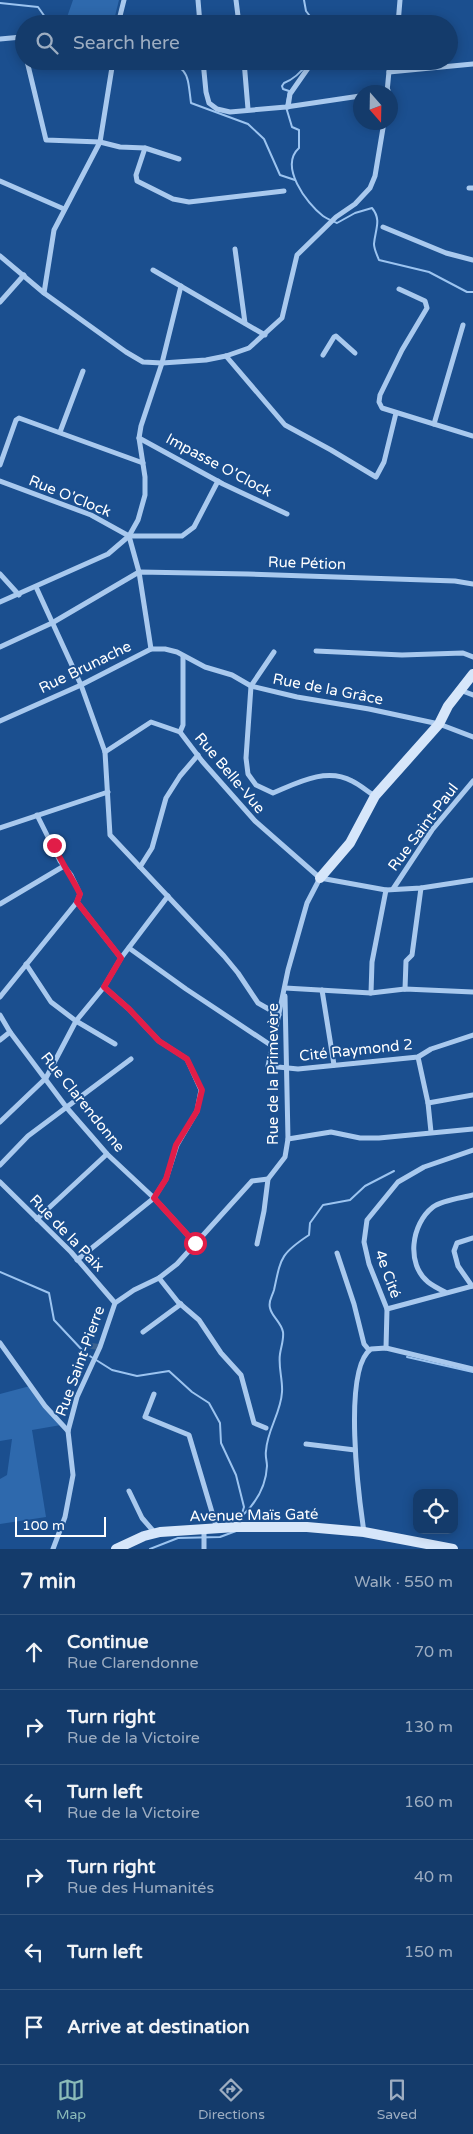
<!DOCTYPE html>
<html lang="en">
<head>
<meta charset="utf-8">
<style>
	:root { --surface:#143b6b; --page:#214673; --text:#f1f3f6; --muted:#9dadc1; --line:#33557e; --accent:#8bbbb9 }
	body { margin:0; font-family:"Varela Round",sans-serif; background:var(--page); color:var(--text) }
	.controls { position:absolute; right:15px; bottom:15px; display:grid; overflow:hidden; border-radius:10px; box-shadow:0 2px 12px #0003 }
	.controls button { width:45px; height:45px; display:grid; place-items:center; padding:0; border:0; border-bottom:1px solid var(--line); background:var(--surface); color:var(--text); font:25px sans-serif }
	.compass { position:absolute; left:353px; top:85px; width:45px; height:45px; border-radius:50%; background:var(--surface); box-shadow:0 2px 12px #0003; rotate:160deg }
	.scale { position:absolute; left:15px; bottom:12px; width:91px; box-sizing:border-box; padding-left:5px; border:2px solid #fff; border-top:0; font-size:14px; line-height:18px; white-space:nowrap; color:#fff; -webkit-text-stroke:4px #1b4f8f; paint-order:stroke }
	.stop { position:absolute; width:15px; height:15px; margin:-11px; border:4px solid #e11d48; border-radius:50%; background:#fff }
	.stop.end { background:#e11d48; border-color:#fff; box-shadow:0 1px 5px #0008 }
	.list { margin:0; padding:0; list-style:none }
	h2 { display:flex; justify-content:space-between; align-items:center; height:65px; margin:0; padding:0 20px; font-size:21px }
	h2 small { font-size:16px; font-weight:400; color:var(--muted) }
	.list li { display:grid; grid-template-columns:32px 1fr auto; gap:15px; align-items:center; box-sizing:border-box; height:75px; padding:0 20px; border-top:1px solid var(--line) }
	.list b { display:block; font-size:19px; white-space:nowrap }
	.list p { margin:0; font-size:16px; white-space:nowrap; color:var(--muted) }
	.list em { font-size:16px; font-style:normal; color:var(--muted) }
	.icon { flex:none; width:28px; height:28px; fill:none; stroke:currentColor; stroke-width:2; stroke-linecap:round; stroke-linejoin:round }
	.map { position:relative; flex:none; width:473px; height:1549px; overflow:hidden }
	.search { position:absolute; background:var(--surface); box-shadow:0 2px 12px #0003; left:15px; right:15px; top:15px; height:55px; display:flex; align-items:center; gap:12px; box-sizing:border-box; padding:0 18px; border-radius:28px; color:var(--muted); font-size:19px }
	.sheet { height:515px; background:var(--surface) }
	nav { display:flex; justify-content:space-around; align-items:center; box-sizing:border-box; height:70px; border-top:1px solid var(--line); background:var(--surface); font-size:14px; color:var(--muted) }
	nav a { display:grid; justify-items:center; gap:2px }
	nav .on { color:var(--accent) }
	.map>svg:first-child { display:block }
</style>
</head>
<body>
<div class="map">
<svg width="473" height="1549" viewBox="0 0 473 1549">
	<rect width="100%" height="100%" fill="#1b4f8f"/>
	<g fill="#2e69ad">
		<polygon points="73,0 119,0 113,24 66,20"/>
		<polygon points="30,1386 61,1425 32,1430 46,1517 0,1524 0,1479 7,1475 12,1439 0,1441 0,1394"/>
	</g>
	<g fill="none" stroke-linecap="round" stroke-linejoin="round">
		<g stroke="#9cc4f0" stroke-width="2">
			<polyline points="304,0 306,11 316,24"/>
			<polyline points="0,3 38,7 50,24"/>
			<path d="M156,61C189,67 187,71 191,103L248,124L264,139L280,175L295,180"/>
			<path d="M310,61C303,70 295,79 284,83L282,86L283,89L289,91L286,107L292,127L299,130V148C279,166 306,203 323,216C327,219 333,221 337,223L355,213L372,208C382,220 375,230 374,244C374,249 377,255 379,260L429,272L467,292H473"/>
			<polyline points="0,1272 49,1293 54,1320 85,1353 112,1370 137,1376 169,1371 192,1392 209,1403 220,1423 221,1443 236,1475 244,1507 239,1523"/>
			<polyline points="407,1357 473,1372"/>
			<path d="M242,1516C257,1502 266,1487 267,1466C267,1461 265,1456 266,1451C267,1430 281,1413 282,1392C283,1380 278,1367 280,1354C281,1347 284,1339 283,1332C281,1322 272,1317 270,1308C268,1301 272,1297 274,1290C281,1258 280,1254 309,1235L310,1223L323,1205L350,1200L365,1186L394,1171"/>
			<polyline points="150,1549 178,1538 220,1537 236,1531"/>
		</g>
		<polyline stroke="#3c6290" stroke-width="6" points="92,1346 98,1347"/>
		<g stroke="#a9c9ee" stroke-width="5">
			<polyline points="198,0 200,24"/>
			<polyline points="236,0 239,24"/>
			<polyline points="118,24 124,0"/>
			<polyline points="398,24 400,0"/>
			<polyline points="0,39 22,37 24,43"/>
			<polyline points="27,61 46,140 100,142 120,147 145,148 179,159"/>
			<polyline points="203,61 206,92 209,103 217,109 230,112 286,107 360,96"/>
			<polyline points="244,61 248,109"/>
			<polyline points="389,72 473,64"/>
			<polyline points="376,92 388,90"/>
			<polyline points="387,92 390,61"/>
			<polyline points="288,107 290,94 313,61"/>
			<polyline points="145,148 136,175 137,181 173,199 189,202 284,191"/>
			<polyline points="0,181 64,209"/>
			<polyline points="469,188 473,188"/>
			<polyline points="383,227 446,253 473,260"/>
			<polyline points="235,249 245,323"/>
			<polyline points="0,256 44,293 126,352 143,362 162,363 206,360 226,356 249,348 282,318 297,255 336,217 355,204 370,188 375,176 384,122"/>
			<polyline points="153,270 265,335"/>
			<polyline points="399,289 425,301 427,308 402,350 380,395 379,402 382,408 473,436"/>
			<polyline points="44,293 54,230 100,142 113,61"/>
			<polyline points="0,302 24,275"/>
			<polyline points="323,355 334,337 336,336 355,353"/>
			<polyline points="226,356 285,425 331,450 376,477 384,462 396,413"/>
			<polyline points="434,424 463,325"/>
			<polyline points="60,432 83,371"/>
			<polyline points="139,438 223,484 287,514"/>
			<polyline points="0,465 16,420 19,418 143,463"/>
			<polyline points="0,481 91,515 129,536 182,536 194,527 218,481"/>
			<polyline points="129,536 139,572 151,649"/>
			<polyline points="0,574 19,595"/>
			<polyline points="36,587 81,685 105,752 110,835 224,956 238,973 258,1003 279,1015"/>
			<polyline points="0,602 108,554 129,536 138,520 145,495 145,477 139,438 141,426 162,363 181,286"/>
			<polyline points="0,647 52,623 139,572 248,574 455,581 473,584"/>
			<polyline points="316,651 402,655 463,653 473,657"/>
			<path d="M274,652L251,686L246,758L248,774L256,785L273,793C297,783 326,767 352,781C360,785 367,791 375,796"/>
			<polyline points="183,656 183,725 180,732 202,761 255,821 320,878 386,890 421,888 473,880"/>
			<polyline points="460,690 473,695"/>
			<polyline points="0,721 81,685 151,649 165,649 177,652 205,667 232,675 251,686 297,697 369,709 439,724 473,737"/>
			<polyline points="105,752 151,722 180,732"/>
			<polyline points="0,828 108,792"/>
			<polyline points="140,867 152,848 166,798 180,776 198,755"/>
			<polyline points="320,878 307,903 288,970 268,1066 298,1069 418,1057 431,1049 473,1035"/>
			<polyline points="393,889 432,830 473,781"/>
			<polyline points="77,902 121,958"/>
			<polyline points="0,904 64,866"/>
			<polyline points="129,948 186,989 272,1046"/>
			<polyline points="26,964 51,1002 76,1021 115,1044"/>
			<polyline points="285,988 371,993 405,989 473,992"/>
			<polyline points="405,989 406,961 412,955 421,888"/>
			<polyline points="322,990 334,1065"/>
			<polyline points="371,993 372,962 386,890"/>
			<polyline points="0,997 77,902 80,894 71,875 60,861 37,815"/>
			<polyline points="0,1015 10,1032 67,1108 107,1154 154,1198 195,1243"/>
			<polyline points="0,1040 10,1032"/>
			<polyline points="418,1057 428,1103 431,1132"/>
			<polyline points="428,1103 473,1095"/>
			<polyline points="0,1122 46,1078 76,1021 104,987 121,958 168,896"/>
			<polyline points="288,1139 331,1132 360,1138 379,1138 473,1129"/>
			<polyline points="0,1165 28,1136 131,1059"/>
			<polyline points="0,1182 71,1252 115,1303"/>
			<polyline points="37,1219 107,1154"/>
			<polyline points="257,1244 264,1211 268,1179 285,1157 288,1139 285,996"/>
			<polyline points="337,1253 354,1304 364,1344 369,1350"/>
			<polyline points="77,1260 154,1198 166,1179 177,1145 197,1111 201,1090 187,1059 159,1041 129,1009 104,987"/>
			<polyline points="159,1278 178,1302 199,1320 221,1353 241,1375 254,1423 266,1428"/>
			<polyline points="472,1286 458,1266 454,1251 457,1243 473,1238"/>
			<path d="M445,1292C439,1289 433,1286 428,1282C406,1264 411,1224 433,1207C442,1200 461,1198 473,1195"/>
			<polyline points="387,1309 473,1286"/>
			<polyline points="143,1332 181,1304"/>
			<polyline points="0,1343 45,1406 68,1431"/>
			<polyline points="386,1348 387,1309 369,1264 364,1242 367,1220 398,1182 424,1167 473,1150"/>
			<polyline points="154,1394 145,1417 189,1435 217,1529"/>
			<polyline points="306,1444 355,1450"/>
			<polyline points="129,1491 142,1518 155,1533"/>
			<polyline points="204,1531 204,1549"/>
			<path d="M364,1532C359,1499 342,1369 371,1349L386,1348L473,1369"/>
			<polyline points="53,1549 65,1517 73,1475 68,1431 77,1397 100,1347 115,1303 134,1290 159,1278 177,1264 252,1181 268,1179"/>
		</g>
		<g stroke="#d6e6fa" stroke-width="10">
			<polyline points="320,878 350,843 375,796 439,724 448,706 473,674"/>
			<polyline points="116,1549 144,1536 160,1532 236,1527 307,1527 364,1532 453,1549"/>
		</g>
	</g>
	<g fill="none" stroke-linecap="round" stroke-linejoin="round">
		<path stroke="#e11d48" stroke-width="6" d="M54,845C61,863 72,877 80,894L77,902L121,958L104,987L129,1009L159,1041L187,1059L202,1090L197,1111L176,1145L166,1179L154,1198L195,1243"/>
	</g>
	<g text-anchor="middle" dominant-baseline="central" stroke-width="4" stroke-linejoin="round" paint-order="stroke">
		<g font-size="15" fill="#fff" stroke="#1b4f8f">
			<text transform="translate(219 465) rotate(28)">Impasse O'Clock</text>
			<text transform="translate(70 496) rotate(22)">Rue O'Clock</text>
			<text transform="translate(307 563) rotate(2)">Rue Pétion</text>
			<text transform="translate(85 667) rotate(-26)">Rue Brunache</text>
			<text transform="translate(328 689) rotate(11)">Rue de la Grâce</text>
			<text transform="translate(230 773) rotate(50)">Rue Belle-Vue</text>
			<text transform="translate(423 827) rotate(-53)">Rue Saint-Paul</text>
			<text transform="translate(356 1050) rotate(-6)">Cité Raymond 2</text>
			<text transform="translate(273 1074) rotate(-90)">Rue de la Primevère</text>
			<text transform="translate(83 1102) rotate(51)">Rue Clarendonne</text>
			<text transform="translate(67 1233) rotate(46)">Rue de la Paix</text>
			<text transform="translate(388 1274) rotate(70)">4e Cité</text>
			<text transform="translate(80 1361) rotate(-70)">Rue Saint-Pierre</text>
			<text transform="translate(254 1515) rotate(-1)">Avenue Maïs Gaté</text>
		</g>
	</g>
</svg>
<div class="controls">
<button><svg class="icon" aria-label="locate" viewBox="0 0 24 24"><circle cx="12" cy="12" r="6"/><path d="M12 2v4M12 18v4M2 12h4M18 12h4"/></svg></button>
</div>
<svg class="compass" viewBox="-18 -18 36 36"><path d="M0-13l5 13h-10z" fill="#e53935"/><path d="M0 13l5-13h-10z" fill="#9dadc1"/></svg>
<div class="scale">100 m</div>
<div class="stop" style="left:195px;top:1243px"></div>
<div class="stop end" style="left:54px;top:845px"></div>
<div class="search"><svg class="icon" aria-label="search" viewBox="0 0 24 24"><circle cx="10" cy="10" r="6"/><path d="M15 15l6 6"/></svg>Search here</div>
</div>
<section class="sheet">
<h2>7 min<small>Walk · 550 m</small></h2>
<ul class="list">
<li><svg class="icon" aria-label="ahead" viewBox="0 0 24 24"><path d="M12 20V5M6 11l6-6 6 6"/></svg><div><b>Continue</b><p>Rue Clarendonne</p></div><em>70 m</em></li>
<li><svg class="icon" aria-label="right" viewBox="0 0 24 24"><path d="M7 20v-9h11M14 6l5 5-5 5"/></svg><div><b>Turn right</b><p>Rue de la Victoire</p></div><em>130 m</em></li>
<li><svg class="icon" aria-label="left" viewBox="0 0 24 24"><path d="M17 20v-9H6M10 6l-5 5 5 5"/></svg><div><b>Turn left</b><p>Rue de la Victoire</p></div><em>160 m</em></li>
<li><svg class="icon" aria-label="right" viewBox="0 0 24 24"><path d="M7 20v-9h11M14 6l5 5-5 5"/></svg><div><b>Turn right</b><p>Rue des Humanités</p></div><em>40 m</em></li>
<li><svg class="icon" aria-label="left" viewBox="0 0 24 24"><path d="M17 20v-9H6M10 6l-5 5 5 5"/></svg><div><b>Turn left</b></div><em>150 m</em></li>
<li><svg class="icon" aria-label="arrive" viewBox="0 0 24 24"><path d="M6 21V4h12l-3 4 3 4H6"/></svg><div><b>Arrive at destination</b></div></li>
</ul>
</section>
<nav>
<a class="on"><svg class="icon" aria-label="map" viewBox="0 0 24 24"><path d="M3 6l6-2 6 2 6-2v14l-6 2-6-2-6 2zM9 4v14M15 6v14"/></svg>Map</a>
<a><svg class="icon" aria-label="directions" viewBox="0 0 24 24"><path d="M12 3l9 9-9 9-9-9zM9 14v-3h6M13 9l2 2-2 2"/></svg>Directions</a>
<a><svg class="icon" aria-label="saved" viewBox="0 0 24 24"><path d="M7 4h10v16l-5-4-5 4z"/></svg>Saved</a>
</nav>
</body>
</html>
